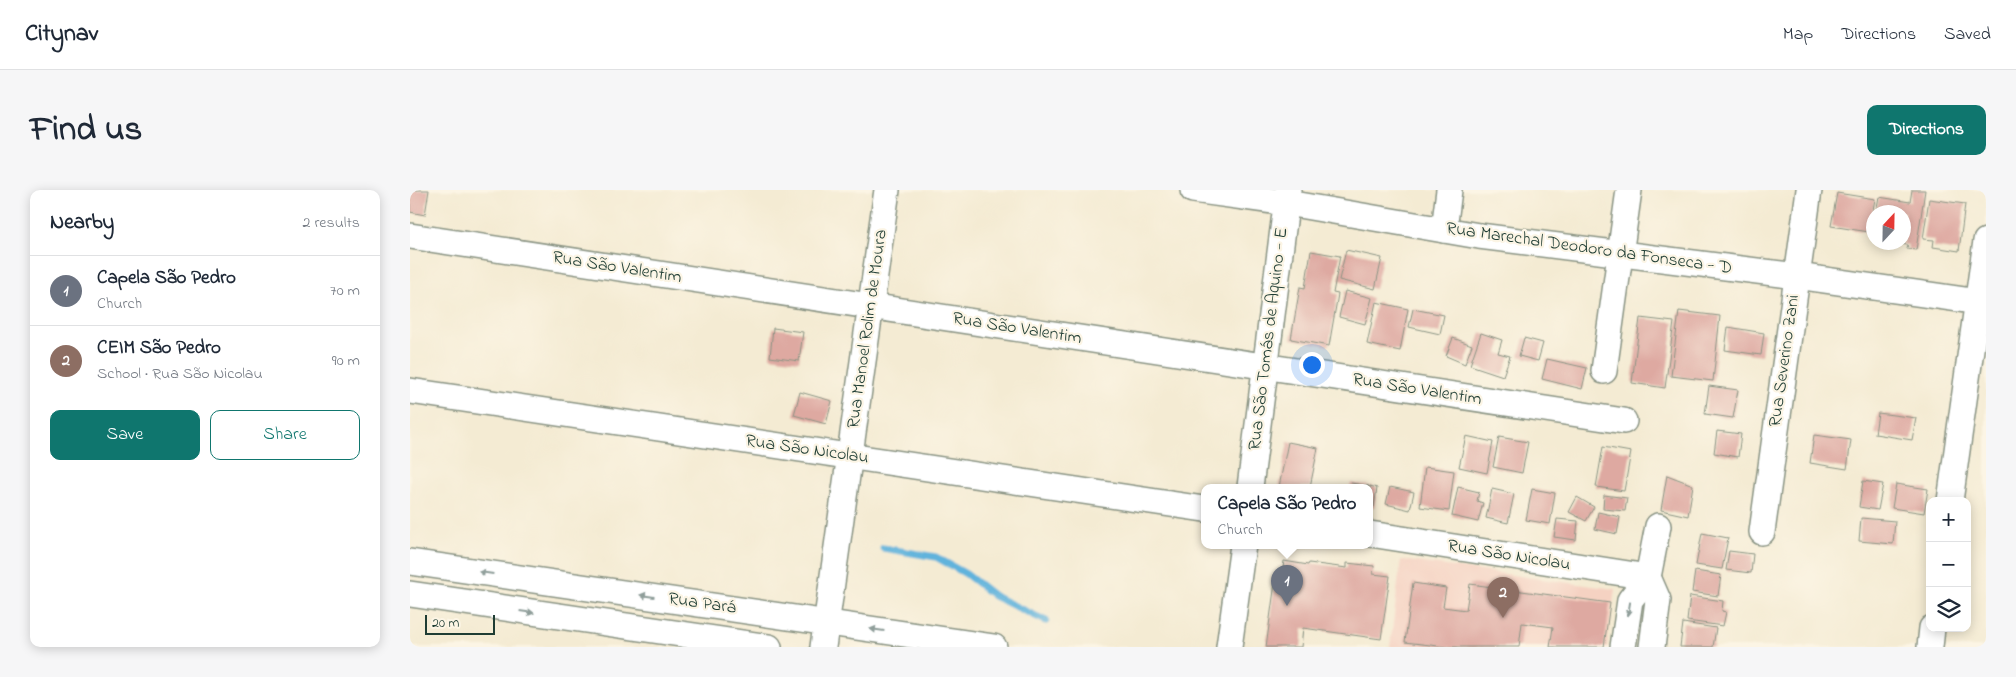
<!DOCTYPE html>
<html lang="en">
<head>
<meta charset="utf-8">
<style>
	:root { --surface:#fff; --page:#f6f6f7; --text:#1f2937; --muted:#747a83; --line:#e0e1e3; --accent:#0f766e }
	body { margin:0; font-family:"Indie Flower",sans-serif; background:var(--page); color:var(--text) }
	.controls { position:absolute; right:15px; bottom:15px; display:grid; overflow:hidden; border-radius:10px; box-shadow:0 2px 12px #0003 }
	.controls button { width:45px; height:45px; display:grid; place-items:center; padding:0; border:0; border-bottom:1px solid var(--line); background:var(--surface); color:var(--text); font:25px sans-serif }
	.compass { position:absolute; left:1456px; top:15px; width:45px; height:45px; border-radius:50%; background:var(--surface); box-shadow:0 2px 12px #0003; rotate:22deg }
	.scale { position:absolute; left:15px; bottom:12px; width:70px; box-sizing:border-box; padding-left:5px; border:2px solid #1f3d34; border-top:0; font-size:14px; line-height:18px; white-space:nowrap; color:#1f3d34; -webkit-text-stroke:4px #fcf5e5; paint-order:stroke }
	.you { position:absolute; left:901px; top:174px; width:18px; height:18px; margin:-12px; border:4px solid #fff; border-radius:50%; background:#1a73e8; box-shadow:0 0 0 8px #1a73e833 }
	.badge { display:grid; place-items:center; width:32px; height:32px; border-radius:50%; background:var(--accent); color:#fff; font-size:16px; font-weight:700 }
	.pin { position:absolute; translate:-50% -41px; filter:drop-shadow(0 1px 2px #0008) }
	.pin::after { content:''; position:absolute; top:26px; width:18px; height:15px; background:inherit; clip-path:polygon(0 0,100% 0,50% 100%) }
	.popup { position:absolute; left:791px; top:294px; width:172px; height:65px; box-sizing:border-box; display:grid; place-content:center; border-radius:10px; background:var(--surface); filter:drop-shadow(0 1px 4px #0005); font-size:16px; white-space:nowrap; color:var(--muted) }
	.popup b { font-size:19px; color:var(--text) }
	.popup::after { content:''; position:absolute; left:50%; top:100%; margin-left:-10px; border:10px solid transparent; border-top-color:var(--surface) }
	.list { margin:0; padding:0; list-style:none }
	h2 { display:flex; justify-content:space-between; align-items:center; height:65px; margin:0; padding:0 20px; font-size:21px }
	h2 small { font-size:16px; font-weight:400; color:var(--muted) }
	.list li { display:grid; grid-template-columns:32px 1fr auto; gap:15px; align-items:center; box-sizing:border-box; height:70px; padding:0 20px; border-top:1px solid var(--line) }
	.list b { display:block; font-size:19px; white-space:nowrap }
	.list p { margin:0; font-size:16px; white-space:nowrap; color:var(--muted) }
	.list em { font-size:16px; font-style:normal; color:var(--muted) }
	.actions { display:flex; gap:10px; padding:15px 20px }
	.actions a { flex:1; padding:11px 0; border:1px solid var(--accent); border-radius:10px; text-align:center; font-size:18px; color:var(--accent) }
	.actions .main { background:var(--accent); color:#fff }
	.icon { flex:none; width:28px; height:28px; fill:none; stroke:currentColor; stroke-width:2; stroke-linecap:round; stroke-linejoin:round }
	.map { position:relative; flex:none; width:1576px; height:457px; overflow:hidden; border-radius:10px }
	header { display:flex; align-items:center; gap:30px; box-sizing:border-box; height:70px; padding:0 25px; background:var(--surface); border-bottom:1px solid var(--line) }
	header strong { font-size:24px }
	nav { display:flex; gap:28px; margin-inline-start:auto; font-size:18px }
	.intro { display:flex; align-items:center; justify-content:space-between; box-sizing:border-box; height:120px; padding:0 30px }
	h1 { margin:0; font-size:35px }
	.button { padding:12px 22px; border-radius:10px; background:var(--accent); color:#fff; font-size:18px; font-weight:700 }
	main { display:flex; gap:30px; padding:0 30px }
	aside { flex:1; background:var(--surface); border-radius:10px; box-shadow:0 2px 12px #0003 }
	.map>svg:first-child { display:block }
</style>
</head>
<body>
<header>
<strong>Citynav</strong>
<nav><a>Map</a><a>Directions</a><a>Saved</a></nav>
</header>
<div class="intro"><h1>Find us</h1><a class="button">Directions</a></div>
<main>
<aside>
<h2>Nearby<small>2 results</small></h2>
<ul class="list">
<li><span class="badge" style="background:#6b7280">1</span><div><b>Capela São Pedro</b><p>Church</p></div><em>70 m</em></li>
<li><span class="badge" style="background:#8d6e63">2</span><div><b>CEIM São Pedro</b><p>School · Rua São Nicolau</p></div><em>90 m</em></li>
</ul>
<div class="actions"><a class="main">Save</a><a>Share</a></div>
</aside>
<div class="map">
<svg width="1576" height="457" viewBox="0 0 1576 457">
	<rect width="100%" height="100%" fill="#fcf5e5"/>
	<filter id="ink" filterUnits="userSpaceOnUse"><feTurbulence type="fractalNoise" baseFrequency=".02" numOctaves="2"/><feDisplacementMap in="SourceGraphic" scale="10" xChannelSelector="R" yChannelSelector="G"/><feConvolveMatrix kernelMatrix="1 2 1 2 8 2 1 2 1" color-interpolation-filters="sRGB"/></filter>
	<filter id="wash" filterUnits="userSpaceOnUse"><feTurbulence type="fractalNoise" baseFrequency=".0096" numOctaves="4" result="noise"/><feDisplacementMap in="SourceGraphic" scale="20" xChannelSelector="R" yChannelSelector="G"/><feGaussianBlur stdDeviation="1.12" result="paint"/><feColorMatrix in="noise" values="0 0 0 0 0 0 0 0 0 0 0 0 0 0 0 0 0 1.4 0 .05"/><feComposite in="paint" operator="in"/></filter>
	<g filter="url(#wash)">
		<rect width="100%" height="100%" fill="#f4ebd3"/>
		<polygon fill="#f5d2c2" points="991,370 1205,399 1197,457 980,457"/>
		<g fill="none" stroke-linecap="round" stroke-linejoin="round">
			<polyline stroke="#60b3dc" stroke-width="7" points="473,358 526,367 556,384 584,406 636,431"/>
		</g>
		<g id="blocks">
			<g fill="#dea9a1">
				<polygon points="0,0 19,0 15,25 0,22"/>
				<polygon points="1502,0 1515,0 1506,60 1497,59 1498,55 1490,54 1494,52 1494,22 1466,22 1469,7 1500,12"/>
				<polygon points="1427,3 1465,9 1459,42 1421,36"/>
				<polygon points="1519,9 1555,14 1549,61 1523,57 1524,50 1513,49"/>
				<polygon points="936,60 972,68 965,99 929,90"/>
				<polygon points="901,61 930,66 923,103 928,104 919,156 881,149 890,97 895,98"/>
				<polygon points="935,101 962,108 955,134 929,127"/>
				<polygon points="966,112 998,119 990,161 957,154"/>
				<polygon points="1003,119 1034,125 1030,144 999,137"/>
				<polygon points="1269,121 1310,126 1303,191 1261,186"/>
				<polygon points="1230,128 1264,132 1255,198 1222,193"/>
				<polygon points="1318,137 1354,143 1351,165 1315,160"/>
				<polygon points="363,138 393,142 389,171 360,167"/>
				<polygon points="1071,143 1092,150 1088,163 1100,166 1093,186 1060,175"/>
				<polygon points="1043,148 1062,155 1055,174 1036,166"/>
				<polygon points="1114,148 1133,153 1128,171 1109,166"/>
				<polygon points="1137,169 1177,178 1172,199 1132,189"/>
				<polygon points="1299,196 1328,200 1323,228 1295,224"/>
				<polygon points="390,202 422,211 416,234 384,225"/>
				<polygon points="1468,223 1506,228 1502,250 1465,244"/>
				<polygon points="1307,241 1331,244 1328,267 1304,263"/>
				<polygon points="1404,245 1441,250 1437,279 1400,273"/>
				<polygon points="1056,246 1083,252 1077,283 1049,277"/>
				<polygon points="1089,247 1118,252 1112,283 1083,277"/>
				<polygon points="878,252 908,258 900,297 869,297"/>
				<polygon points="1193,257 1221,262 1214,301 1186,297"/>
				<polygon points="1015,277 1044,281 1039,321 1010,317"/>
				<polygon points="1257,285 1283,295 1278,326 1251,320"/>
				<polygon points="1453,291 1473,294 1468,320 1449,317"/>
				<polygon points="941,293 959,296 959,297 940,297"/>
				<polygon points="1486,294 1518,299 1514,323 1482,318"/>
				<polygon points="960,296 967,298 964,317 960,317"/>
				<polygon points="980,297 1004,302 1000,320 976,314"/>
				<polygon points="1048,297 1069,302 1067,311 1073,313 1068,332 1042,326"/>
				<polygon points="1082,299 1104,304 1098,333 1076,328"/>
				<polygon points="1122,299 1145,303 1140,334 1116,330"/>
				<polygon points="1194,305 1217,308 1215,321 1193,319"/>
				<polygon points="1167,307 1184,317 1176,331 1159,322"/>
				<polygon points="1188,322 1210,327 1207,344 1185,339"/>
				<polygon points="1451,328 1485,331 1483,354 1449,351"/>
				<polygon points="1147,329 1168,331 1166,350 1144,347"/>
				<polygon points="1292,343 1318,348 1312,379 1286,375"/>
				<polygon points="1319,361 1343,364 1341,383 1316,380"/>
				<polygon points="874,371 898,375 899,373 937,378 937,373 964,376 963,384 980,386 971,449 893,438 891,457 856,457 865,393 871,393"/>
				<polygon points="1285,381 1311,385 1308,406 1282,402"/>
				<polygon points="1003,393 1036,398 1033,417 1056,420 1060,394 1200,413 1194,457 1140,457 1143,437 1112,433 1109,457 1037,457 995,452"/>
				<polygon points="1280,406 1313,411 1312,421 1316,422 1313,436 1277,431"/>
				<polygon points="1273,433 1306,438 1303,457 1270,457"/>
			</g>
		</g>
	</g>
	<g filter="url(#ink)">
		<use href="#blocks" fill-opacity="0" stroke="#8a9484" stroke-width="1"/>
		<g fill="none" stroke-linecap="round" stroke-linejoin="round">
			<defs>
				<g id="minor">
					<polyline points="783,0 877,13 1069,46 1387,86 1576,113"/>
					<polyline points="1034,40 1039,0"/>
					<polyline points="0,46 1214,231"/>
					<polyline points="1194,181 1219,0"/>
					<polyline points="0,201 794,319"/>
					<polyline points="840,297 878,0"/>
					<polyline points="1540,311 1576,51"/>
					<polyline points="1352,342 1399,0"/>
					<polyline points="960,344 1238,387"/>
					<polyline points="0,372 584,457"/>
					<polyline points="1238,387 1248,410 1242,457"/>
					<polyline points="0,404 359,457"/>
					<polyline points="413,457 477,0"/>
					<polyline points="819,457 833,355"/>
					<polyline points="1213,457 1220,410 1238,387 1248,336"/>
					<polyline points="1520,457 1522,438"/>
				</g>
			</defs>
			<use href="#minor" stroke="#8a9484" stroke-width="28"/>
			<use href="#minor" stroke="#fff" stroke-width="25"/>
		</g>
		<defs><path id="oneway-solid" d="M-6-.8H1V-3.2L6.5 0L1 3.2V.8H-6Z" transform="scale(1.25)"/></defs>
		<g fill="#8f9e9a">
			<use href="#oneway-solid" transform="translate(76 383) rotate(-172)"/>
			<use href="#oneway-solid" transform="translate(237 406) rotate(-172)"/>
			<use href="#oneway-solid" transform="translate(1219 419) rotate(99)"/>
			<use href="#oneway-solid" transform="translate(117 422) rotate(8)"/>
			<use href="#oneway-solid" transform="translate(467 440) rotate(-172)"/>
		</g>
	</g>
	<g text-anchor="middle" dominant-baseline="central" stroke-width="4.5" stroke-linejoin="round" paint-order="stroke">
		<g font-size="18" fill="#1f3d34" stroke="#fcf5e5">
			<text transform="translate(1179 59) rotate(8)">Rua Marechal Deodoro da Fonseca - D</text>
			<text transform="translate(207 78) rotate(9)">Rua São Valentim</text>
			<text transform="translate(458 139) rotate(-82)">Rua Manoel Rolim de Moura</text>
			<text transform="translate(607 139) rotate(9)">Rua São Valentim</text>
			<text transform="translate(859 149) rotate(-83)">Rua São Tomás de Aquino - E</text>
			<text transform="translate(1375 171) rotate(-82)">Rua Severino Zani</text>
			<text transform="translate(1007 200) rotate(9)">Rua São Valentim</text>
			<text transform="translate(397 260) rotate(8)">Rua São Nicolau</text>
			<text transform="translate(1099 366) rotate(9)">Rua São Nicolau</text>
			<text transform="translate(292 414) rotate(8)">Rua Pará</text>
		</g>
	</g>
</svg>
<div class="controls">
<button>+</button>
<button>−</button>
<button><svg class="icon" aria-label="layers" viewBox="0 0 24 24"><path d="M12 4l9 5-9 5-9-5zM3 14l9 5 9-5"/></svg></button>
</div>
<svg class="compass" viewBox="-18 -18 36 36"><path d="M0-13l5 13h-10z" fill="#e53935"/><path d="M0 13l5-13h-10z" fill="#747a83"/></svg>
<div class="scale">20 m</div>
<div class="you"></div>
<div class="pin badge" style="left:877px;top:416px;background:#6b7280">1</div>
<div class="popup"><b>Capela São Pedro</b>Church</div>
<div class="pin badge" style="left:1093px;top:428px;background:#8d6e63">2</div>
</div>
</main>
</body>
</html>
